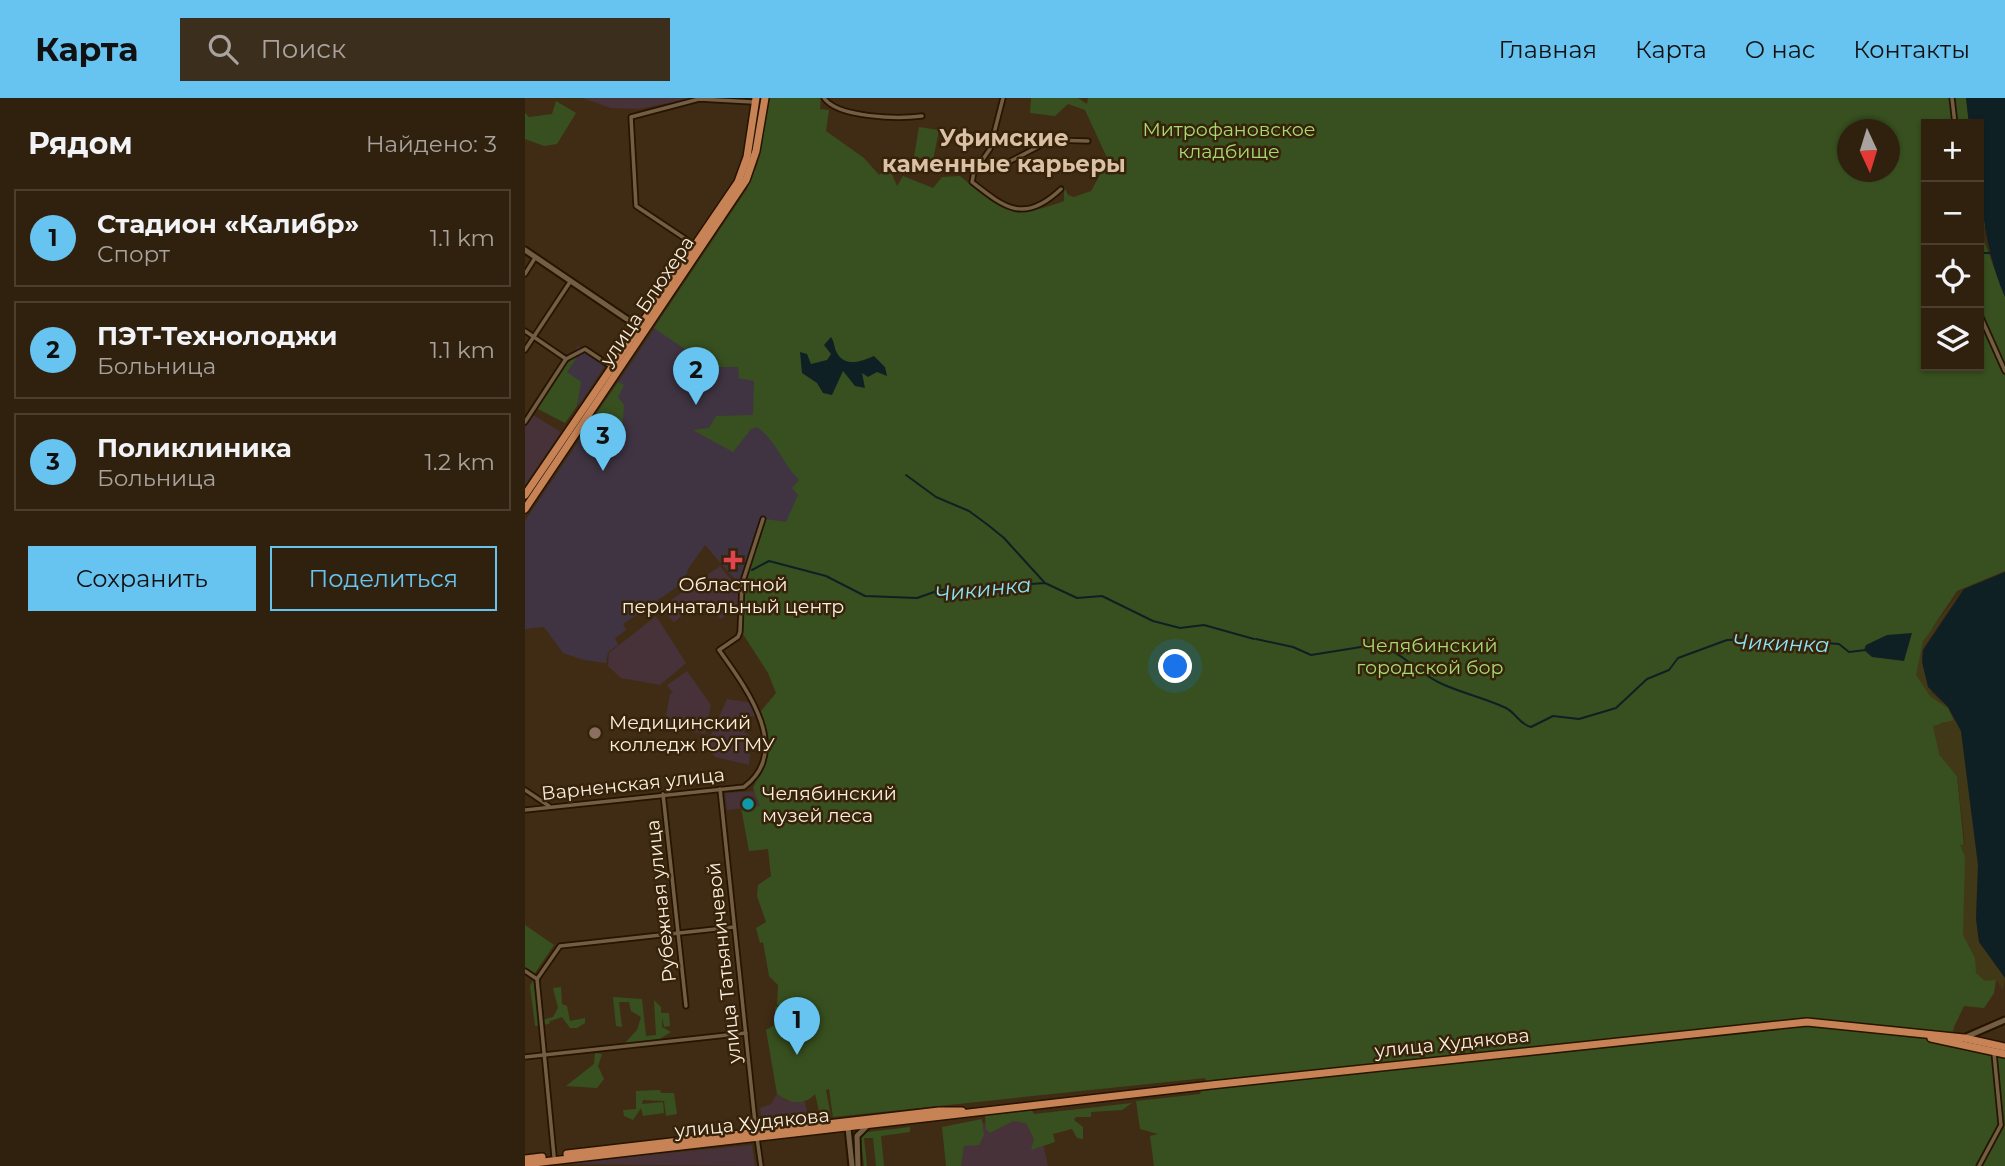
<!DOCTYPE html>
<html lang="ru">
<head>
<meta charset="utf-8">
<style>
	:root { --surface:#30210f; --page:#3c2e1d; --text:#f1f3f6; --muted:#a8a39e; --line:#4b3e2f; --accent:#67c4f0 }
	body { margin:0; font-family:Montserrat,sans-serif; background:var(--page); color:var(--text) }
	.controls { position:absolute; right:21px; top:21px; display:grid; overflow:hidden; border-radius:0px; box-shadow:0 2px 5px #0004 }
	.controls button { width:63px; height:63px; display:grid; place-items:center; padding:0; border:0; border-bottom:2px solid var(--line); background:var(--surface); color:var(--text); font:35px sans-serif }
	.compass { position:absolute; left:1312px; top:21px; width:63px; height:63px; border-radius:50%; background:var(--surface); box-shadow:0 2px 5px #0004; rotate:176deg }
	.you { position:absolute; left:651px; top:569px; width:24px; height:24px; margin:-18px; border:5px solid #fff; border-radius:50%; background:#1a73e8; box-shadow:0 0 0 10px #1a73e833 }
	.badge { display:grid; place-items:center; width:46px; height:46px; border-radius:50%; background:var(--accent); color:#111; font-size:23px; font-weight:700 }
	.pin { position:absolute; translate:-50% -58px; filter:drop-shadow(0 2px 4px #0008) }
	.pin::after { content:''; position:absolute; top:37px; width:24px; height:21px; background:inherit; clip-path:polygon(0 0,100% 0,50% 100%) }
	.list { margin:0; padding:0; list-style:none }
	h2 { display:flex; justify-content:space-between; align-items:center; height:91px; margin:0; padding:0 28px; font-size:30px }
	h2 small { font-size:23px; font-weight:400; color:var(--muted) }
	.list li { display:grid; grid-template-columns:46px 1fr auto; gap:21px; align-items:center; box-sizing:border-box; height:98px; margin:0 14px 14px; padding:0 14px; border:2px solid var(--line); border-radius:0px }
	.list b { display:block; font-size:26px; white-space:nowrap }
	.list p { margin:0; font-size:23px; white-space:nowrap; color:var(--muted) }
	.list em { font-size:23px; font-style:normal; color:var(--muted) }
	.actions { display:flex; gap:14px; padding:21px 28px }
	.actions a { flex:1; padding:16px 0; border:2px solid var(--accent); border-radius:0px; text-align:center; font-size:24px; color:var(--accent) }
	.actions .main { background:var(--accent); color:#111 }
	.icon { flex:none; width:38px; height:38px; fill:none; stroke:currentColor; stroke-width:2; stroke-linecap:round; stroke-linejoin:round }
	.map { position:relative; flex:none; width:1480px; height:1068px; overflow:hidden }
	header { display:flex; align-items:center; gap:42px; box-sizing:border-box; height:98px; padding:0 35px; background:var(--accent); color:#111 }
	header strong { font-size:33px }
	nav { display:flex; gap:38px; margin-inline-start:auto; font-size:24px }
	.search { width:490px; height:63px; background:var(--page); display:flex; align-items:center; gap:18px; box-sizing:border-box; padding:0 24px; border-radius:0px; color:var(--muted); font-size:26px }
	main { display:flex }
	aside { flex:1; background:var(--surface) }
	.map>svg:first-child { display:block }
</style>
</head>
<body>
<header>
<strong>Карта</strong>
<div class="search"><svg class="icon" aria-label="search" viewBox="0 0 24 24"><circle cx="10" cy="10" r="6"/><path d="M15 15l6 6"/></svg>Поиск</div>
<nav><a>Главная</a><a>Карта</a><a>О нас</a><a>Контакты</a></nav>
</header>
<main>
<aside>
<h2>Рядом<small>Найдено: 3</small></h2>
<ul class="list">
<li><span class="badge">1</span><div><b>Стадион «Калибр»</b><p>Спорт</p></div><em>1.1 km</em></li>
<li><span class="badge">2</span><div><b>ПЭТ-Технолоджи</b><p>Больница</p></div><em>1.1 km</em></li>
<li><span class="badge">3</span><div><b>Поликлиника</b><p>Больница</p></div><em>1.2 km</em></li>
</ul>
<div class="actions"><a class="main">Сохранить</a><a>Поделиться</a></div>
</aside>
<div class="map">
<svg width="1480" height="1068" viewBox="0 0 1480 1068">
	<rect width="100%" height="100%" fill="#402c14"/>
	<g fill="#463238">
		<polygon points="57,0 169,0 113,11 86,10"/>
		<polygon points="8,317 36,334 0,387 0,328"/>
		<polygon points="195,468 215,493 215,506 196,521 184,509 174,505 149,524 135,510"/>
		<polygon points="131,518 161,565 135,587 96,580 83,568 84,555"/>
		<polygon points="162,573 186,607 180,636 139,628 145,596 148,595 142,587"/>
		<polygon points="202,601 229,605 232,618 224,618 219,634 226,639 224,667 190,659 181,648"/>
		<polygon points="233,693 238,708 202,712 200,695"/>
		<polygon points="252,996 260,1002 280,1004 284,1021 237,1028 235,1010 246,1006"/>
		<polygon points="512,1020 523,1068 423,1068 419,1029"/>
		<polygon points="227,1047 230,1068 39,1066 122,1057"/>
	</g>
	<g fill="#403442">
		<polygon points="176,161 214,269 229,283 280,370 266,429 236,421 216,488 180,447 163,471 159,484 98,526 101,532 90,540 93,547 83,554 81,565 59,562 38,555 19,529 0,531 0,423"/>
		<polygon points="53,248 81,266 54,307 26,289"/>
	</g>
	<g fill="#38501f" fill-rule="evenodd">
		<path d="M245,0H296L295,11L304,12L301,33L339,60L354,77L364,69L372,88L378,78L408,90L417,79L435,78C478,113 485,123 539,103V88L543,97L549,99L566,93L583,62L560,12L543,6L530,18L505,15L506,0H553L562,6L563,0H1441L1444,26H1401V268H1454V112L1459,114L1461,127L1455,132L1480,199V473L1432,493L1408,529L1396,554L1405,598L1423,610L1429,623L1416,625L1414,656L1432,678L1450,859L1454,875L1471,882L1469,895L1459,910L1439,908L1429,929L1424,949L1480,959V1068H629L625,1038L633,1036L615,1031L611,1003L675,996L681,980L308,1019L304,991L301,992L306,1019L296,1021L290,996C279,1008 265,1006 252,996L241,932L258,922H251L250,909L261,907H252L253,887L244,878L238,844L235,845L231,830L241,824L232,798L233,787L246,778L243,751L224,753L216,710L235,708L228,690C240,665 240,641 235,614L251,595L243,575L216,533L218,486L240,421L261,424L273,397L267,390L274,382C257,365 252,343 232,329L226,331L208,354L168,332L184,330L191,318L228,317L229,283L214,280L213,269H186L129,230L222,91L232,67ZM1322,32H1364V74H1322Z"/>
		<polygon points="31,3 51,15 32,46 19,48 0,41 0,15 4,19 27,16"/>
		<polygon points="394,29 414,32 408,62 389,59"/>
		<polygon points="52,259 42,274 56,284 52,308 40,325 11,310 44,260"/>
		<polygon points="93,284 99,287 93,299 99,307 97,333 69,319"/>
		<polygon points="0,827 29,847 8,878 0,872"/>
		<polygon points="8,882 14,923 28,919 33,910 28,890 36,889 37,906 42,908 45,923 60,920 60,925 52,930 45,930 37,919 25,923 24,926 10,928 5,888"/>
		<polygon points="88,899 117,901 121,938 131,937 129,902 136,909 136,915 144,915 145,928 139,929 137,919 137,929 146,934 133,942 99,946 112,932 116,919 106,913 104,904 94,904 97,929 91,928"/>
		<polygon points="70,955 77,956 73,968 79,981 72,990 41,988 69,966"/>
		<polygon points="135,992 136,995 149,995 152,1016 141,1018 139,1003 118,1002 117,1006 138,1004 139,1015 118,1018 116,1010 108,1022 99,1018 98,1012 111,1011 111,993"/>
		<polygon points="607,1005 597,1012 566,1014 566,1019 551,1019 549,1022 558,1029 558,1041 552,1040 547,1031 528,1036 530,1044 506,1052 509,1041 501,1025 488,1023 465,1035 461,1031 460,1017 506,1011 509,1016"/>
		<polygon points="457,1021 459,1037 454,1047 439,1048 436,1068 421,1068 417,1029"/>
		<polygon points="385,1029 385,1034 356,1038 359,1068 351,1068 348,1040 339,1040 342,1068 339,1068 335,1035"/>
	</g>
	<polygon fill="#413818" points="1438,490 1398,551 1397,564 1407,595 1423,609 1436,633 1453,767 1451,821 1454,844 1480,880 1478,892 1471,882 1460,883 1451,875 1450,860 1438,837 1440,759 1435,747 1440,746 1432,678 1414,656 1408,628 1429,622 1423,610 1405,598 1391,577 1398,543"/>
	<g fill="#0f2024">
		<path d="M1441,0H1480V199C1456,144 1454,85 1454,26H1444Z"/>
		<path d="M306,239C310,245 309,250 312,255C320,270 338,263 349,258L360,269L362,278L352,274L343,279L337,275L340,290L330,288L318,273L307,297L298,295L292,285L277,275L275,254L282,256L286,266L302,262L306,256L299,247Z"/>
		<polygon points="1480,474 1480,880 1454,844 1451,821 1453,767 1436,633 1423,609 1403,589 1397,564 1398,552 1439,491"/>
		<polygon points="1387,535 1379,563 1347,559 1339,552 1341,547 1362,537"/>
	</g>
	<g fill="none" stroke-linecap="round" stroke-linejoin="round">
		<g stroke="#0f2024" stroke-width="2">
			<polyline points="1454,155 1465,155"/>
			<polyline points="381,377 411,399 444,413 463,427 479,440 519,484"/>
			<polyline points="227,472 244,463 301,478 340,498 392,500 415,492 520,485 552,500 577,498 628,523 655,530 679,527 729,541"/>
			<polyline points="731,541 768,549 786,557 836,549"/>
			<path d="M840,549C872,544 888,573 915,585C936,595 960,600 981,610C991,615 994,626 1006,629L1028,618L1054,621L1091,610L1122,581L1144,572L1153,560L1202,542L1247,541L1314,546L1324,554L1341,552"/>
		</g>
		<defs>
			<g id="street">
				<path d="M299,0C313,20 374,21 397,18"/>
				<path d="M478,0L465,51L449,74L447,84C480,110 499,126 536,91"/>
				<polyline points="1427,0 1430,26"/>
				<polyline points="453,70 474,69 526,42 563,43"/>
				<polyline points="168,146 111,108 106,19 174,1 228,4"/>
				<polyline points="0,176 10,160"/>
				<polyline points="1454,215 1480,273"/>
				<polyline points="0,233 41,261"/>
				<polyline points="0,252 45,184"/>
				<polyline points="41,261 60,251 87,269"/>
				<polyline points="0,324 41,261"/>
				<polyline points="195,691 231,1034"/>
				<polyline points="0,692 24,708"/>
				<polyline points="138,696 161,908"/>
				<path d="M0,712L219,689C269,652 219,587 194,552L213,539L215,534L217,486L238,421"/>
				<polyline points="0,873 12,881 29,1058"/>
				<polyline points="12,881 35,848 209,829"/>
				<polyline points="0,959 221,935"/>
				<polyline points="232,1040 236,1068"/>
				<polyline points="1454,1068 1476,1027 1469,955"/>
			</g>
			<g id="secondary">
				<polyline points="0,152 115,230"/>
				<polyline points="1441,939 1480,922"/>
				<polyline points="323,1030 327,1068"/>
				<polyline points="333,1068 332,1038 342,1028"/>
			</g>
			<g id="primary">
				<polyline points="0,397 213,84 222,59 231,0"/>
				<polyline points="0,411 221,82 231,53 240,0"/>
				<polyline points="1406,940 1480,956"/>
				<polyline points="42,1056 414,1013 437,1013"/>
				<polyline points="0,1061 17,1059"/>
				<polyline points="0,1066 686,987 1282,924 1439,940 1480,949"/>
			</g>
		</defs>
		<use href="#street" stroke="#261400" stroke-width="7"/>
		<use href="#secondary" stroke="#261400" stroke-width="9"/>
		<use href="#primary" stroke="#261400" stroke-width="10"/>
		<use href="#street" stroke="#735e44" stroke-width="3.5"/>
		<use href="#secondary" stroke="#735e44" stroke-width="5"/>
		<use href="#primary" stroke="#c78356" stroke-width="7"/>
	</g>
	<path fill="#e0444e" stroke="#362309" stroke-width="2.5" d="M204.5 451.5h7v7h7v7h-7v7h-7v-7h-7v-7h7z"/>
	<circle fill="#8d6e63" stroke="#362309" stroke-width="2.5" cx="70" cy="635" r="7"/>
	<circle fill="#0f9aa8" stroke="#362309" stroke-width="2.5" cx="223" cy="706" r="7"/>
	<g text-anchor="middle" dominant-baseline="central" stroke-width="5" stroke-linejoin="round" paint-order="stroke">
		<g font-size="19" fill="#a5db72" stroke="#362309">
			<text x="704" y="31">Митрофановское<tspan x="704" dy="22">кладбище</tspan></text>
			<text x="905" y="547">Челябинский<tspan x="905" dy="22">городской бор</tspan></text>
		</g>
		<g font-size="19" fill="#fbeee0" stroke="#362309">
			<text transform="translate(122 203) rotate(-56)">улица Блюхера</text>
			<text transform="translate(108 686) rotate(-6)">Варненская улица</text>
			<text transform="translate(136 803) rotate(-96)">Рубежная улица</text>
			<text transform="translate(199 865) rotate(-96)">улица Татьяничевой</text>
			<text transform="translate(927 945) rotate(-6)">улица Худякова</text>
			<text transform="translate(227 1025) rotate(-6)">улица Худякова</text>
		</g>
		<g font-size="19" fill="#fbeee0" stroke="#362309" text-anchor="start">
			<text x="208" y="486" text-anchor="middle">Областной<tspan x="208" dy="22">перинатальный центр</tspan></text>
			<text x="84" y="624">Медицинский<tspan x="84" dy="22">колледж ЮУГМУ</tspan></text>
			<text x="237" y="695">Челябинский<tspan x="237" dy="22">музей леса</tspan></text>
		</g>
		<g font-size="21" font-style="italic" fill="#8ce3f7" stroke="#362309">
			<text transform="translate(458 491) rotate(-6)">Чикинка</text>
			<text transform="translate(1256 545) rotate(2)">Чикинка</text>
		</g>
		<g font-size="23" font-weight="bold" fill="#dac1a5" stroke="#362309">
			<text x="479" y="40">Уфимские<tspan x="479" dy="26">каменные карьеры</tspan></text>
		</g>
	</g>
</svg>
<div class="controls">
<button>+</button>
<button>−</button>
<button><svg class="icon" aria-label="locate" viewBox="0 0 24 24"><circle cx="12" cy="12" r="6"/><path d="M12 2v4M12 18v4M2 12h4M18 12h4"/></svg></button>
<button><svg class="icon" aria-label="layers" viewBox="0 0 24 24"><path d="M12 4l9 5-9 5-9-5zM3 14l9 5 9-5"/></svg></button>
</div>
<svg class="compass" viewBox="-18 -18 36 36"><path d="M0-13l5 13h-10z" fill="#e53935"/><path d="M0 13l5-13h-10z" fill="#a8a39e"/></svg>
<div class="you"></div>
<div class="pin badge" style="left:272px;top:957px">1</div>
<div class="pin badge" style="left:171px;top:307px">2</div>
<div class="pin badge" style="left:78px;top:373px">3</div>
</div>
</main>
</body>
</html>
